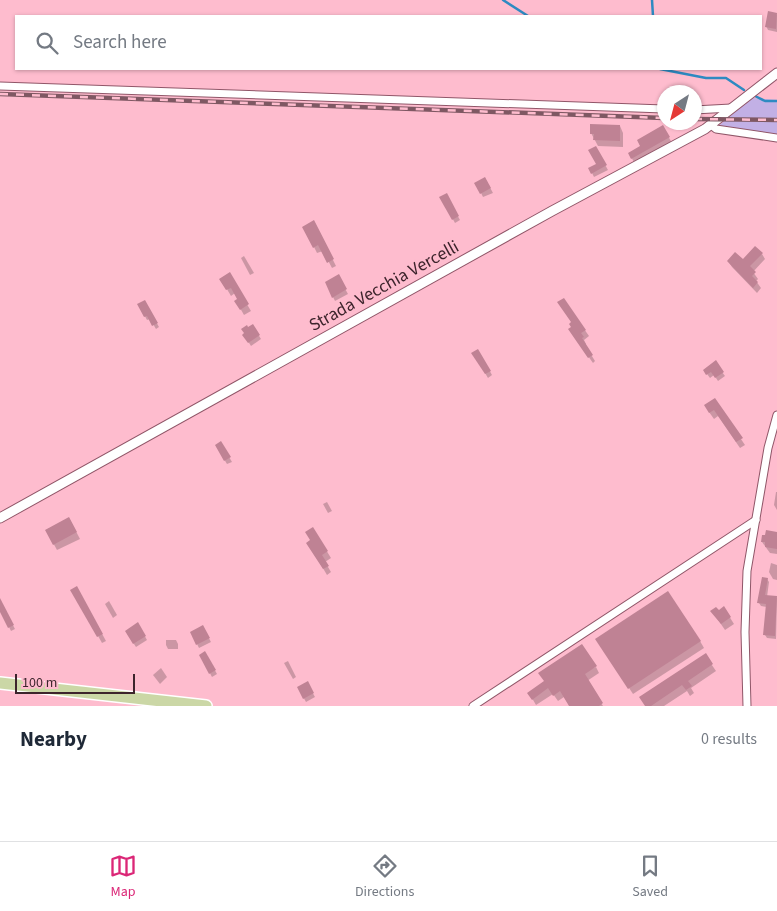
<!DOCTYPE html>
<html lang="en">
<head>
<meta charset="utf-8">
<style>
	:root { --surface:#fff; --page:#f2f2f3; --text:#1f2937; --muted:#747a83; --line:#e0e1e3; --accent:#db2777 }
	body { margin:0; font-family:"Source Sans 3",sans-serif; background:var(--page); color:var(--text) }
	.compass { position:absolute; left:657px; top:85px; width:45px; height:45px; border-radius:50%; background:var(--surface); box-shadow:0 1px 4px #0004; rotate:216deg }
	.scale { position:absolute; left:15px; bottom:12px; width:120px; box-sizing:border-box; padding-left:5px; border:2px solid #3d242c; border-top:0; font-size:14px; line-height:18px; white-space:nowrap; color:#3d242c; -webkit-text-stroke:4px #febcce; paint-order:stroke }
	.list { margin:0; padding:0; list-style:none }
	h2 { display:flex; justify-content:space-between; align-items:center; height:65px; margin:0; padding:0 20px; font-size:21px }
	h2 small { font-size:16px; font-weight:400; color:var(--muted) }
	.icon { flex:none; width:28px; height:28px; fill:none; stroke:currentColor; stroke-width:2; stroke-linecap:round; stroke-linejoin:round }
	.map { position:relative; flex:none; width:777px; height:706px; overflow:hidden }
	.search { position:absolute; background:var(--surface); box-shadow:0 1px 4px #0004; left:15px; right:15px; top:15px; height:55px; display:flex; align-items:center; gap:12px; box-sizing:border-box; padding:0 18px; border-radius:0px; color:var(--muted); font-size:19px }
	.sheet { height:135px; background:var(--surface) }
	nav { display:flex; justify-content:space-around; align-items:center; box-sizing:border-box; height:70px; border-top:1px solid var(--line); background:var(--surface); font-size:14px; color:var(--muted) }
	nav a { display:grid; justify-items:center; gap:2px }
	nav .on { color:var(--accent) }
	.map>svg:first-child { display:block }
</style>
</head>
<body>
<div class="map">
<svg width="777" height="706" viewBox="0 0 777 706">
	<rect width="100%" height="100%" fill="#febcce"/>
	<polygon fill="#c2b0e5" points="752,98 777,100 777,141 717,127"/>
	<g fill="#0003">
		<polygon points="769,13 777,15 777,32 768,30 766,26"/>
		<polygon points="620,126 623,133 623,147 598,146 591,133"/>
		<polygon points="663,127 672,143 635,164 629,153 642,147"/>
		<polygon points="595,147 608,170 594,177 590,169 597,165"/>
		<polygon points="485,178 493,193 483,197 476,183"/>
		<polygon points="446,195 460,220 455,223 441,198"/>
		<polygon points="304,227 317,228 336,266 332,268 323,251 317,253"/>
		<polygon points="762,254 765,259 753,272 758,279 756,281 761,288 757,293 732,267 728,261 743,261"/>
		<polygon points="244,256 254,273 250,275 241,258"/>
		<polygon points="229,274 251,311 244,315 236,301 239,299 235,293 231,296 221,279"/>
		<polygon points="338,276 348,294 335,301 333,297"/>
		<polygon points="563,299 589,336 584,340 586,344 585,345 595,361 593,363 573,335 572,323"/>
		<polygon points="145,302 159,327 156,329 150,319 147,320 139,305"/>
		<polygon points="253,326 261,339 251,346 244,335 248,329"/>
		<polygon points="478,350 492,375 488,378 473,353"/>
		<polygon points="704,370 722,372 725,376 718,381 714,375 710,378"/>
		<polygon points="714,399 745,445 740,448 718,416 714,419 709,412"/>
		<polygon points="221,443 232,462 227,464 216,446"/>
		<polygon points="776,492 777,492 777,510 774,505"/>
		<polygon points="327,502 332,511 328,513 323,504"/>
		<polygon points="69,518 80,539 57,550 46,530"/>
		<polygon points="313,529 331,558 325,562 331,572 327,575 308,543 312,541"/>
		<polygon points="777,533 777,554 770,553 762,542"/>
		<polygon points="771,563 777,565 777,580 773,579 769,572"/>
		<polygon points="767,579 769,582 767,597 777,598 776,639 767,638 765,635 767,607 761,606 759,603"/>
		<polygon points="77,588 106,641 102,643 72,590"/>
		<polygon points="0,601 15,629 11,631 0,609"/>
		<polygon points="109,601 117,615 113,618 105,604"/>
		<polygon points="724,608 734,624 725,630 712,611 718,612"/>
		<polygon points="138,624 147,640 136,647 126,632"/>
		<polygon points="203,627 211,642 199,648 191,632"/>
		<polygon points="166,640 176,640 178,644 178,649 168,649 166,645"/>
		<polygon points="700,641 704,648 633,694 601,645"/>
		<polygon points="205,653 217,674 212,677 200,655"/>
		<polygon points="705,655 716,671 691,688 694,693 690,696 687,691 664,706 646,706"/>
		<polygon points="288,661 296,677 293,679 284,663"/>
		<polygon points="596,667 599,673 587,681 603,706 570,706 564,697 558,701 553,694 536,705 529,693"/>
		<polygon points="161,668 167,677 160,684 153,675"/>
		<polygon points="307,683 315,697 306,702 298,688"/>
	</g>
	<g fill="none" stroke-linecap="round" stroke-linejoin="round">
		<g stroke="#2e8ac2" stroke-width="2.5">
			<polyline points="503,0 528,16"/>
			<polyline points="652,0 653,16"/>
			<polyline points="660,69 706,78 726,78 744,90"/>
			<polyline points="755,96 765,101 777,101"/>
		</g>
	</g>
	<g fill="#bf8294">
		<polygon points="768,11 777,13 776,29 765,27"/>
		<polygon points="590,124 620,125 620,141 593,140 594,134 590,134"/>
		<polygon points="663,125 670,137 631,159 628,153 640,146 637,140"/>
		<polygon points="596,146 607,165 591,174 588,168 596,164 588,150"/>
		<polygon points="485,177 491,188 480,194 474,183"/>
		<polygon points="447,193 459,216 452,220 439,197"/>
		<polygon points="314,220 334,259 327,263 318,245 313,248 302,227"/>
		<polygon points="755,246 763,253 750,266 756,272 752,276 758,282 753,288 727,261 735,252 743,259"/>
		<polygon points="230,272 249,304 240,310 234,301 237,299 231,288 226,290 219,279"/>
		<polygon points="339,274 347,289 332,298 325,282"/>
		<polygon points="564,298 586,330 581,333 584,337 582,338 593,355 588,358 568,329 571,327 569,324 571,322 557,302"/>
		<polygon points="145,300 158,323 152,326 147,316 144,317 137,304"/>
		<polygon points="253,324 260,335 248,343 242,335 244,333 241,329 247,325 248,327"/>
		<polygon points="478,349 491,371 485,374 471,353"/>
		<polygon points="716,360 724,372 715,378 711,372 706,375 703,370"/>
		<polygon points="715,398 743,438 736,442 714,410 709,413 704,405"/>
		<polygon points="221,441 231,457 224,461 215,445"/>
		<polygon points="69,517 77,532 53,545 45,530"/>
		<polygon points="313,527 328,551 322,555 329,566 323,569 306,543 310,540 305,532"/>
		<polygon points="766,530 777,532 777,549 765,547 765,542 761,542 762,535 765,535"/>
		<polygon points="762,577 768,578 765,595 777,596 775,636 763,635 766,604 757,603"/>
		<polygon points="77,586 103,634 97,637 70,590"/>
		<polygon points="668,591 701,641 628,689 595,639"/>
		<polygon points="0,598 14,625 8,628 0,612"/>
		<polygon points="724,606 731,617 721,624 710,611 716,607 719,610"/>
		<polygon points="138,622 146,636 133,644 125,631"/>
		<polygon points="203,625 210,638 196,645 190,632"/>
		<polygon points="582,644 597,666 585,674 603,703 599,706 569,706 560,691 553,696 548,688 532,700 527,693 544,681 538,673"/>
		<polygon points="205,651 216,670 209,674 199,655"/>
		<polygon points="706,653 713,664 688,681 692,686 686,690 682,685 651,706 645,706 639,697"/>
		<polygon points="308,681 314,693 303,699 297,687"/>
	</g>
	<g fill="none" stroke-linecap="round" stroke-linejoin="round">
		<defs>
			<g id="minor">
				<polyline points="0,86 664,109"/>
				<polyline points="694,110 731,108"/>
				<polyline points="711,125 716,129 777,138"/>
				<polyline points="473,706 756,520"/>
				<polyline points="747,706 745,632 747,571 768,448 777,415"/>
			</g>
			<polyline id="tertiary" points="0,518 552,211 705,129 777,73"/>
			<polyline id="primary" points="0,683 206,706"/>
		</defs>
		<use href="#minor" stroke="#905668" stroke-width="9"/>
		<use href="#tertiary" stroke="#905668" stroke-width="11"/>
		<use href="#primary" stroke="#fff" stroke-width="14"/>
		<use href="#minor" stroke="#fff" stroke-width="7"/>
		<use href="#tertiary" stroke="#fff" stroke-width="9"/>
		<use href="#primary" stroke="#cbd7a6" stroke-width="11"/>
		<defs>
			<g id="rail">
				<polyline points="0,94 664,118"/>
				<polyline points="694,119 777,120"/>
			</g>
		</defs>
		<use href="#rail" stroke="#7f5863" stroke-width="4.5"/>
		<use href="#rail" stroke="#febcce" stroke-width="2.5" stroke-dasharray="8" stroke-linecap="butt"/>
	</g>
	<g text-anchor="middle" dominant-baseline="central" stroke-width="5" stroke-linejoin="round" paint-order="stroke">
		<g font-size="18" fill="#3d242c" stroke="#febcce">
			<text transform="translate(384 286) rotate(-29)">Strada Vecchia Vercelli</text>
		</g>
	</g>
</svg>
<svg class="compass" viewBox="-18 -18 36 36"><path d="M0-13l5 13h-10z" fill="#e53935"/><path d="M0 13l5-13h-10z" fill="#747a83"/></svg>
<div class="scale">100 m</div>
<div class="search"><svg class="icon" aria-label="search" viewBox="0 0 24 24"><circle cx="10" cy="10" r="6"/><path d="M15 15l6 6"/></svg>Search here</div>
</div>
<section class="sheet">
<h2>Nearby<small>0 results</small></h2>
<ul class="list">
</ul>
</section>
<nav>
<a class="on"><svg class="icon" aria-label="map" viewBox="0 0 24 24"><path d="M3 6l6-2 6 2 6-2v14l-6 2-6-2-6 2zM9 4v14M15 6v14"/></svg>Map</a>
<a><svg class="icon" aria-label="directions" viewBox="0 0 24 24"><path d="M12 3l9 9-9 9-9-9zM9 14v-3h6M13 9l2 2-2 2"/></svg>Directions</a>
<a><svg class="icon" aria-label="saved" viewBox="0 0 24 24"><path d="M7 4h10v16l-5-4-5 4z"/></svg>Saved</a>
</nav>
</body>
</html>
